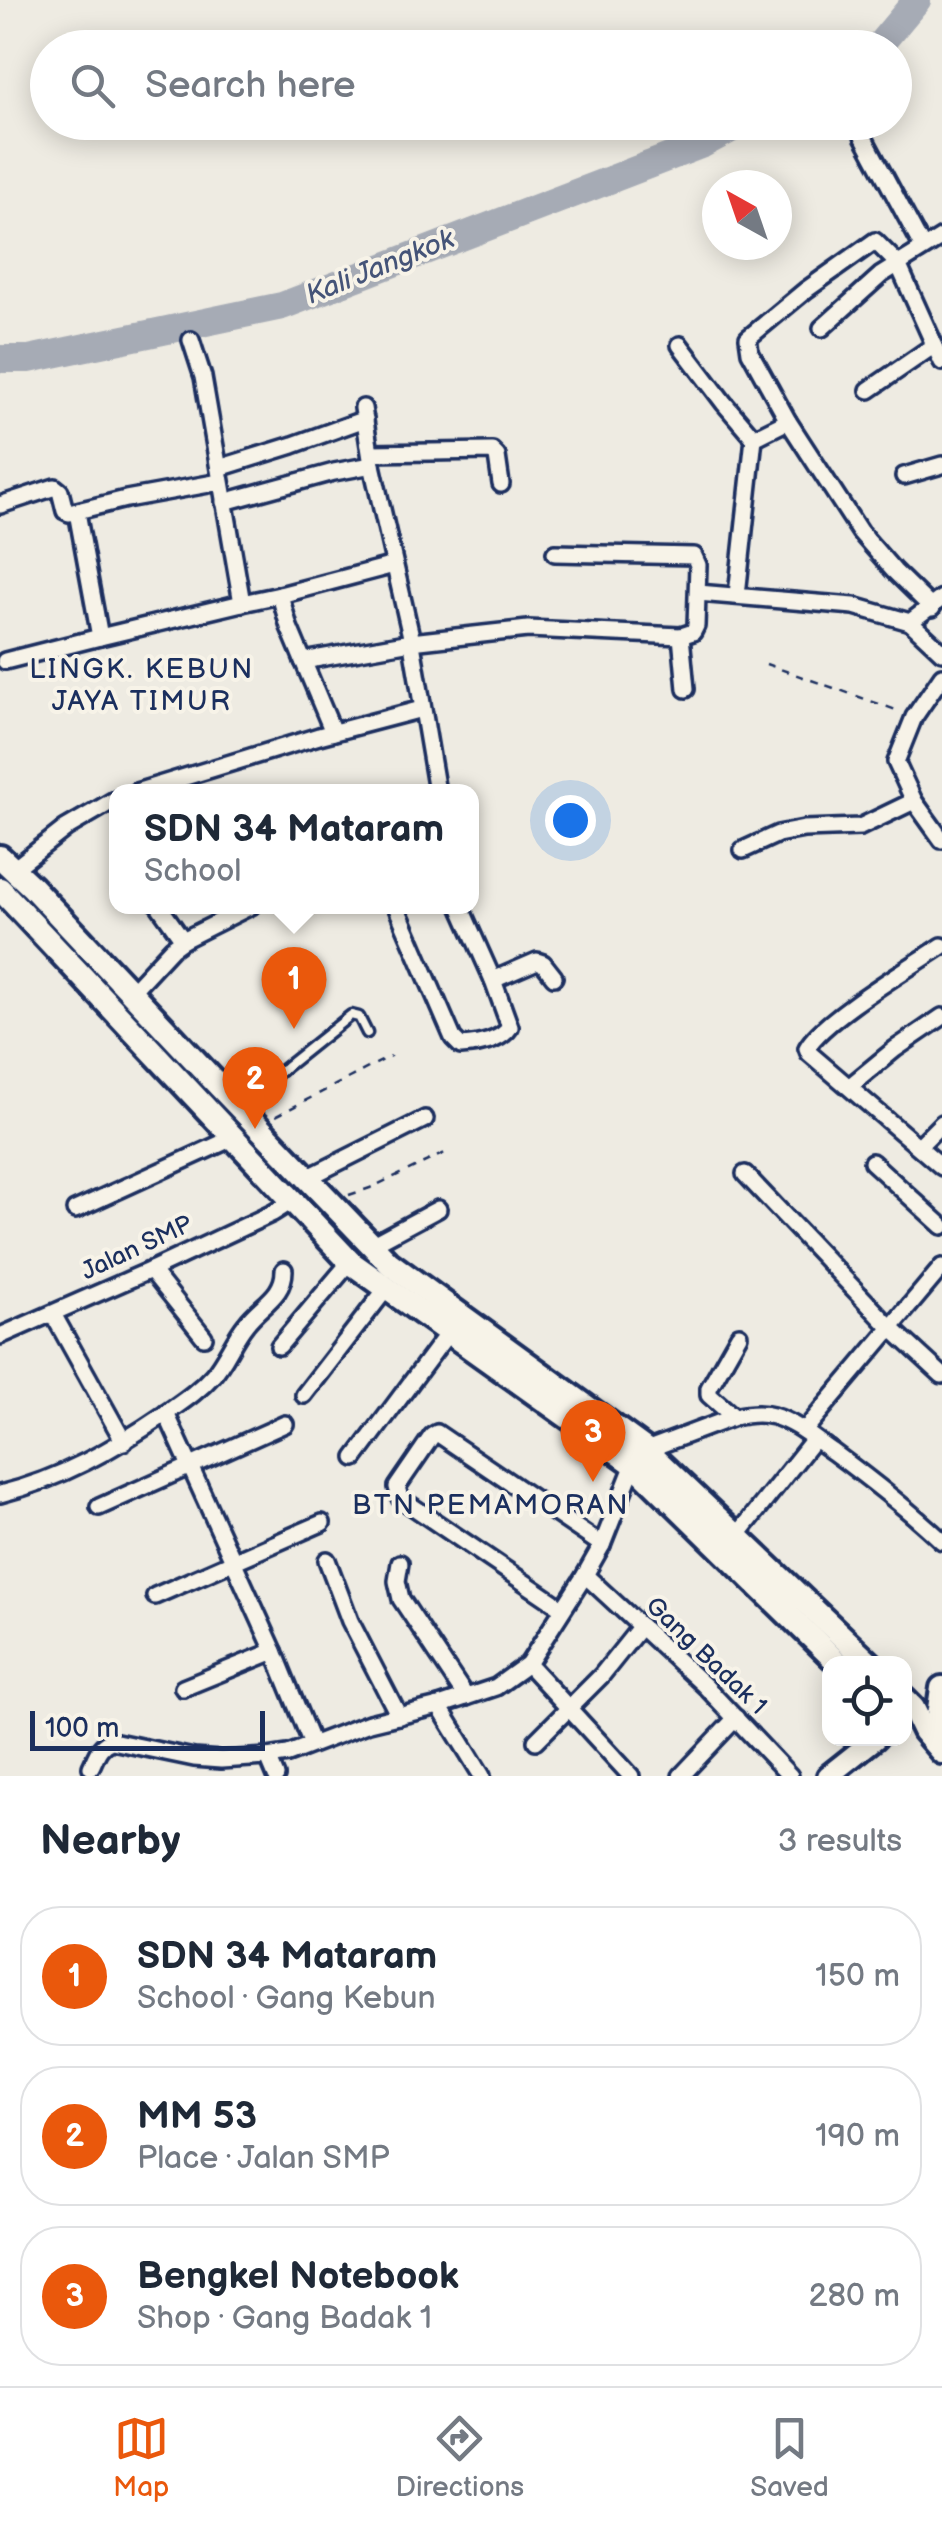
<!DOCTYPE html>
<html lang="en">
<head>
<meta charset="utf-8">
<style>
	:root { --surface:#fff; --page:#f2f2f3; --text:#1f2937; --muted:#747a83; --line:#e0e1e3; --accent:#ea580c }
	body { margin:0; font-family:"Balsamiq Sans",sans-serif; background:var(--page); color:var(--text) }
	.controls { position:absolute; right:30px; bottom:30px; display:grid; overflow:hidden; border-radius:20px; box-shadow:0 5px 25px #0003 }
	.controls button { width:90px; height:90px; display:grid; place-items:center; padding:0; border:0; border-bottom:2px solid var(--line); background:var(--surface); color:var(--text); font:50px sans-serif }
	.compass { position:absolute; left:702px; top:170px; width:90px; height:90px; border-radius:50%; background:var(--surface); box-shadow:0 5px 25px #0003; rotate:320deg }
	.scale { position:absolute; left:30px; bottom:25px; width:235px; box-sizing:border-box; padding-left:10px; border:5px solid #1b2f5e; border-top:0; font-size:28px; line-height:35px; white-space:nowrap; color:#1b2f5e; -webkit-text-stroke:8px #f7f3e8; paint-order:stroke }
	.you { position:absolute; left:570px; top:820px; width:35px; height:35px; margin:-25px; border:8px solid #fff; border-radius:50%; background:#1a73e8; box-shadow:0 0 0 15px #1a73e833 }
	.badge { display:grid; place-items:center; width:65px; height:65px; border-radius:50%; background:var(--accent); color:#fff; font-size:32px; font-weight:700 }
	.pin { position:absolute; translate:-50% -82px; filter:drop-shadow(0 2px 5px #0008) }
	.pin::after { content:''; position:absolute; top:52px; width:35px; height:30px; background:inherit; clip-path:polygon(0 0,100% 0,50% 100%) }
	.popup { position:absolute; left:109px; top:784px; width:370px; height:130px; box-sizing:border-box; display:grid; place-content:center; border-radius:20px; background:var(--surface); filter:drop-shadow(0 2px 8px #0005); font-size:32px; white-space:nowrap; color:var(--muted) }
	.popup b { font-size:38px; color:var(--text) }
	.popup::after { content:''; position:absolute; left:50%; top:100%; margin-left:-20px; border:20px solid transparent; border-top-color:var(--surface) }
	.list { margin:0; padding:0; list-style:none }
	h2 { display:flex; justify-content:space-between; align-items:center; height:130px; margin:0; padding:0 40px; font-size:42px }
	h2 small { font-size:32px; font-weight:400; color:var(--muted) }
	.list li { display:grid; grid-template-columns:65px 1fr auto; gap:30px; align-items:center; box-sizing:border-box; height:140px; margin:0 20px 20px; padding:0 20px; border:2px solid var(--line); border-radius:40px }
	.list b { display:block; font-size:38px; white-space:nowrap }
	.list p { margin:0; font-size:32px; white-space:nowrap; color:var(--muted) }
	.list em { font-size:32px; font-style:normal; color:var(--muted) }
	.icon { flex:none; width:55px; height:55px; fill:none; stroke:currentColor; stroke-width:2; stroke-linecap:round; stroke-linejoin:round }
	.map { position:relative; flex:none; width:942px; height:1776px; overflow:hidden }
	.search { position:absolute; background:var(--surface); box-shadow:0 5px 25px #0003; left:30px; right:30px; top:30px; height:110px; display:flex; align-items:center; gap:25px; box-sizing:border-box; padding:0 35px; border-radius:55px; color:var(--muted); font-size:38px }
	.sheet { height:610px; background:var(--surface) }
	nav { display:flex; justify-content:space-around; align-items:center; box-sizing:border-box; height:140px; border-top:2px solid var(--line); background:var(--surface); font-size:28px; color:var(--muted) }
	nav a { display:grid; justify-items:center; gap:5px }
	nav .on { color:var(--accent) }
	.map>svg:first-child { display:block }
</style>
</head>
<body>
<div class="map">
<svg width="942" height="1776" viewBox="0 0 942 1776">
	<rect width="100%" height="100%" fill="#eeebe2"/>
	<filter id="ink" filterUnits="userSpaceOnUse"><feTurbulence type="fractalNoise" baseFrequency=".01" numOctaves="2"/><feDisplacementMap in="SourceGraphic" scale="20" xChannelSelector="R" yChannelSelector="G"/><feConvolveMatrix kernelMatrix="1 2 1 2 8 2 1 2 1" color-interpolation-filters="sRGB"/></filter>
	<g filter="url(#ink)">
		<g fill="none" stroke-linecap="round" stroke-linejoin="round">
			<g stroke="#a6abb5" stroke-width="28">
				<polyline points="877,48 917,0"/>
				<polyline points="0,359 29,359 282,306 703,144 744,122"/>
			</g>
			<defs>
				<polyline id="service" points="241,1103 351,1015 359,1017 367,1033"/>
				<g id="minor">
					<polyline points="863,136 923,248"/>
					<polyline points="822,328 881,275 942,237"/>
					<polyline points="191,340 203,377 242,603 280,595 289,627 333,732"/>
					<polyline points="680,345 724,403 754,438 788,421"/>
					<polyline points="869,390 933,346"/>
					<polyline points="363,408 372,465 410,632 437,792"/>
					<polyline points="371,453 492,451 497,456 501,484"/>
					<polyline points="219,468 293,445 365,419"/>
					<polyline points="904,476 942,465"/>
					<polyline points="224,502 334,472 372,465"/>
					<polyline points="0,505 55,487 60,491 65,511 69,513 126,499 220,482"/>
					<polyline points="698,593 854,606 910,622 942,598"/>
					<polyline points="280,595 394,565"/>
					<polyline points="737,595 754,438"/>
					<polyline points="932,608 894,571 860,532 788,421 750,352 748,338 806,290 875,241 898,264 942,362"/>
					<polyline points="910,622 942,652"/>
					<polyline points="681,636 686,689"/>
					<polyline points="100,637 242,603"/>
					<polyline points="5,661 100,637 77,512"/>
					<polyline points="303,661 411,642 528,629 681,636 693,632 696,626 698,565 694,556 555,553"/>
					<polyline points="942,676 914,717 896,762 914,801 942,840"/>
					<polyline points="136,792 319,736 422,709"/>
					<polyline points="743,850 778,834 804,829 860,827 914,801"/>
					<polyline points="14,869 66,828 116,799"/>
					<polyline points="159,906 183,940"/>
					<path d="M396,906L453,1038L461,1046C477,1045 501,1041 510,1027L493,980L460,906"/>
					<path d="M942,946C911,967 823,1019 807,1048L809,1053L942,1167"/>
					<polyline points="493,980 537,961 543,963 554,977"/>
					<polyline points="132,991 172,948 183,940 251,906"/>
					<polyline points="850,1086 895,1049 942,1017"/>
					<polyline points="919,1146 942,1123"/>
					<polyline points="872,1162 942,1226"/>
					<polyline points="745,1174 890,1327 942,1375"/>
					<polyline points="307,1178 425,1119"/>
					<polyline points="75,1210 235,1137"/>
					<polyline points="371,1245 438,1209"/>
					<polyline points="151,1270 204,1337"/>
					<polyline points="53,1314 124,1442"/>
					<polyline points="0,1336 151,1270 273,1213 292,1201"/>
					<polyline points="279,1346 350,1262"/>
					<polyline points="304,1395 386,1289"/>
					<polyline points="166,1413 274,1651 312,1744"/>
					<polyline points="734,1417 709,1395 709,1388 739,1335"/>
					<polyline points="804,1431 942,1267"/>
					<path d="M646,1450L734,1417C747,1414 760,1412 773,1416C795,1422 814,1439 833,1452C871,1480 908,1509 942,1541"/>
					<polyline points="355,1458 448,1333"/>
					<path d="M0,1494C61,1479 114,1449 165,1414C182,1402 199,1391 213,1375C226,1360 233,1340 246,1324C261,1304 284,1296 284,1270"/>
					<polyline points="99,1507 285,1424"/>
					<polyline points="737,1536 814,1439"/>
					<polyline points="327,1560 350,1621 399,1716"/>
					<polyline points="400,1563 397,1581 401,1599 466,1697"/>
					<polyline points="585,1575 705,1686 790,1776"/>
					<polyline points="155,1596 322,1523"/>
					<polyline points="562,1608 400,1498 397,1487 432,1436 437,1433 602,1545"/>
					<polyline points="528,1664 631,1776"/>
					<polyline points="183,1688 274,1651"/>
					<polyline points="439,1706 482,1776"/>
					<polyline points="536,1741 601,1676 641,1626"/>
					<polyline points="268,1757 276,1776"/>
					<path d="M91,1767C96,1757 99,1744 112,1741L194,1758L221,1760L268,1757L288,1754L369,1723L439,1706L496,1687L528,1664L585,1575L602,1545L634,1464"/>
					<polyline points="681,1776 736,1718"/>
				</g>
				<polyline id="tertiary" points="828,1776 876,1738"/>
				<g id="secondary">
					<polyline points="0,857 32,887 219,1086 389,1263 646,1450 871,1664"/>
					<polyline points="0,889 350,1262 634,1464 839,1664"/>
					<polyline points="904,1699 913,1708 924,1731 942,1752"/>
					<polyline points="939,1748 938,1716 942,1688"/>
				</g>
			</defs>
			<use href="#service" stroke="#1b2f5e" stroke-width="15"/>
			<use href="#minor" stroke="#1b2f5e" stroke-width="22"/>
			<use href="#tertiary" stroke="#1b2f5e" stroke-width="28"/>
			<use href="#secondary" stroke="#1b2f5e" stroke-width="30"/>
			<g stroke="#1b2f5e" stroke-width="2.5" stroke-dasharray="8 8" stroke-linecap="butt">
				<polyline points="766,664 899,711"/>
				<polyline points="276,1116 391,1056"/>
				<polyline points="349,1195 370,1188 447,1152"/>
			</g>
			<use href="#service" stroke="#f7f3e8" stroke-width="8"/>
			<use href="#minor" stroke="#f7f3e8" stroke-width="15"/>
			<use href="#tertiary" stroke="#f7f3e8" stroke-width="20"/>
			<use href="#secondary" stroke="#f7f3e8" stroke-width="22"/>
		</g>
	</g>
	<g text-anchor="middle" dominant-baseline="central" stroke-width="8" stroke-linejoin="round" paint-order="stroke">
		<g font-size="25" fill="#1b2f5e" stroke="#f7f3e8">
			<text transform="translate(137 1248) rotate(-25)">Jalan SMP</text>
			<text transform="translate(706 1656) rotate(44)">Gang Badak 1</text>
		</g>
		<g font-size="28" font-style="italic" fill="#455478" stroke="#f7f3e8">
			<text transform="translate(380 267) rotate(-22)">Kali Jangkok</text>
		</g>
		<g font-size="28" letter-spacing="2.5" fill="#1b2f5e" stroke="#f7f3e8">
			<text x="142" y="669">LINGK. KEBUN<tspan x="142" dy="32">JAYA TIMUR</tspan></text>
			<text x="491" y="1505">BTN PEMAMORAN</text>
		</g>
	</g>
</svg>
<div class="controls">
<button><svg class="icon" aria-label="locate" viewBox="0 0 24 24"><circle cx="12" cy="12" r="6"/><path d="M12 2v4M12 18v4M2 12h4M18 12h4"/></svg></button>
</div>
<svg class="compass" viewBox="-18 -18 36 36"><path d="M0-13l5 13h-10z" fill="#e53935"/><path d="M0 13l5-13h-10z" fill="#747a83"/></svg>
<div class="scale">100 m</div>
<div class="you"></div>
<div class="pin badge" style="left:294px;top:1029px">1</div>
<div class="popup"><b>SDN 34 Mataram</b>School</div>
<div class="pin badge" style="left:255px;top:1129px">2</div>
<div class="pin badge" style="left:593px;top:1482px">3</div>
<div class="search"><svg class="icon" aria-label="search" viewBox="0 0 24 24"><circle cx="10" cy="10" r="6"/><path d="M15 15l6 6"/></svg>Search here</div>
</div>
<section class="sheet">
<h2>Nearby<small>3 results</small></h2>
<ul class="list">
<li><span class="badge">1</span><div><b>SDN 34 Mataram</b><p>School · Gang Kebun</p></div><em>150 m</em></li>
<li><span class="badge">2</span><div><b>MM 53</b><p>Place · Jalan SMP</p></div><em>190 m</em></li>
<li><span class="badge">3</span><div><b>Bengkel Notebook</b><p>Shop · Gang Badak 1</p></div><em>280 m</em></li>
</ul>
</section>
<nav>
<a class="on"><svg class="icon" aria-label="map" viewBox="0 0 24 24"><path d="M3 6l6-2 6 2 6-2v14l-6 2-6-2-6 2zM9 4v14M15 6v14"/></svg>Map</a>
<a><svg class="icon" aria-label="directions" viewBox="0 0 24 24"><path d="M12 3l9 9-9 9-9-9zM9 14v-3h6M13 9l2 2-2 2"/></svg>Directions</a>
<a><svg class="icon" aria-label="saved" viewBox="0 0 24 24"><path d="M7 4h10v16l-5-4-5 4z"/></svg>Saved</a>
</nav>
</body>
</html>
